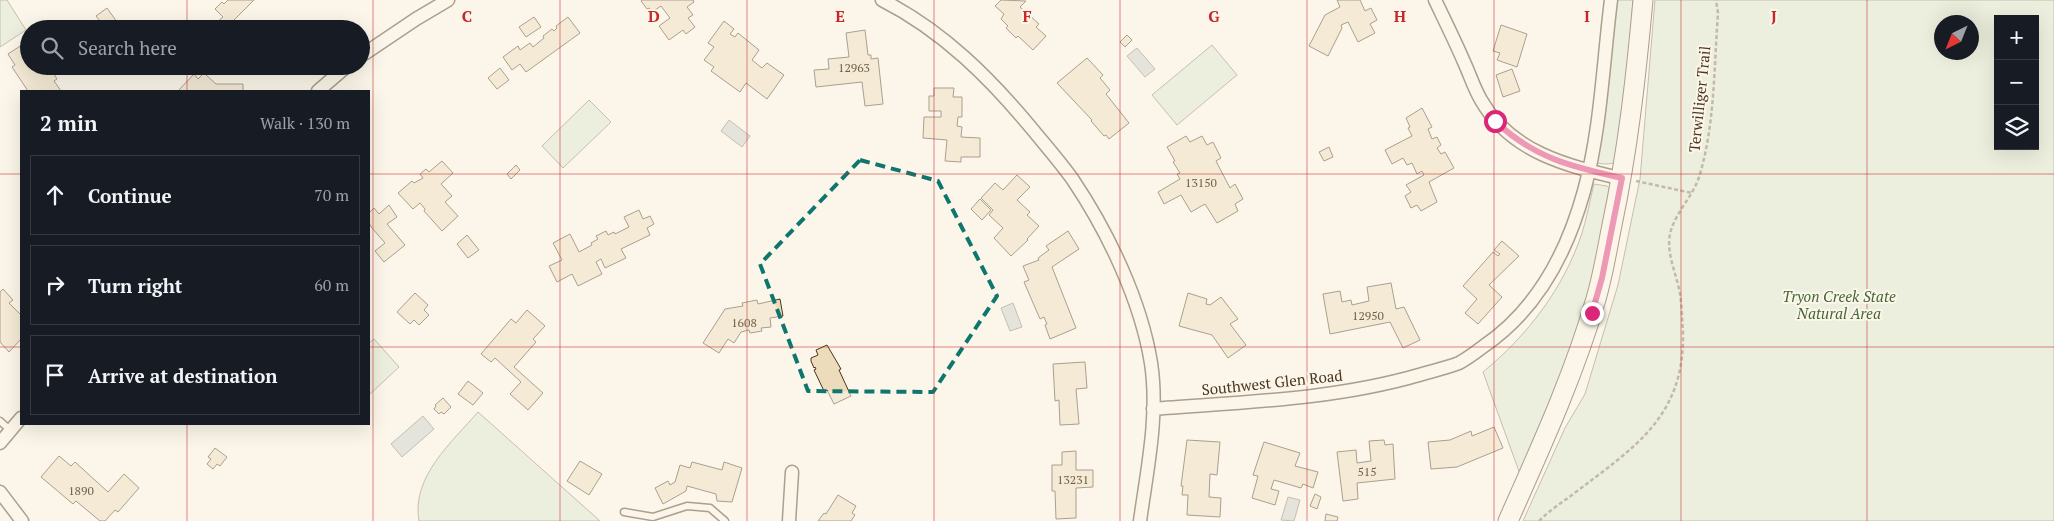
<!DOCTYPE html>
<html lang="en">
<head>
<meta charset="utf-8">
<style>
	:root { --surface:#171b24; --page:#242831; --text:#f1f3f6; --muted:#9ea1a6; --line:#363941 }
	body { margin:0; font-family:"PT Serif",serif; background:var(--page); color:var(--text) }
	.controls { position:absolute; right:15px; top:15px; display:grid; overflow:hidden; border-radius:0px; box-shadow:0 5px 20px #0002 }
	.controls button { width:45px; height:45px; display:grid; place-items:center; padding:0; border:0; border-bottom:1px solid var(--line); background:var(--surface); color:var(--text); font:25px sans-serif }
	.compass { position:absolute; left:1934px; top:15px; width:45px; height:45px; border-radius:50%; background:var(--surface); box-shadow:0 5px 20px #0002; rotate:223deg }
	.stop { position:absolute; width:15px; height:15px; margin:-11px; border:4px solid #db2777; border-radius:50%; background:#fff }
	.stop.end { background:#db2777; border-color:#fff; box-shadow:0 1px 5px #0008 }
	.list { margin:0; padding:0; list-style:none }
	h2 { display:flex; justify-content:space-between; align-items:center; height:65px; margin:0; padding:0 20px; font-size:21px }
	h2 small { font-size:16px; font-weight:400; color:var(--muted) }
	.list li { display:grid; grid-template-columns:32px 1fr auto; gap:15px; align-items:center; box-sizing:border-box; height:80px; margin:0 10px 10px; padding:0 10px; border:1px solid var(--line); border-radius:0px }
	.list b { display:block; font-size:19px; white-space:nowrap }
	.list em { font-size:16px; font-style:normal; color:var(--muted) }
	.icon { flex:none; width:28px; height:28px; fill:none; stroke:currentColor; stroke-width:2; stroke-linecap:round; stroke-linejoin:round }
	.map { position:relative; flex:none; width:2054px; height:521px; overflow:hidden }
	.search { position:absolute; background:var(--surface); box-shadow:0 5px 20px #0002; left:20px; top:20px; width:350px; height:55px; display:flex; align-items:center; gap:12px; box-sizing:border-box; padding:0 18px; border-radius:28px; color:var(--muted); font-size:19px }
	.panel { position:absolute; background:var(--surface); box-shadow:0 5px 20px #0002; left:20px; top:90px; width:350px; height:335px; border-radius:0px }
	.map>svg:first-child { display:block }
</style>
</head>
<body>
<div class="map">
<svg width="2054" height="521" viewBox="0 0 2054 521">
	<rect width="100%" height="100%" fill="#fbf6e9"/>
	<g fill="#dce7d0" stroke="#887966" fill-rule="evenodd">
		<polygon points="0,0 7,0 26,30 0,47"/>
		<path d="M1617,0H1633L1620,158C1613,166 1605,164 1595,163Z"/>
		<path d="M1655,0H2054V521H1523L1565,428L1585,394L1618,285L1640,179ZM1998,19H2035V146H1998ZM1942,22H1972V52H1942Z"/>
		<polygon points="1212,45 1237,75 1177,125 1152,95"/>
		<polygon points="589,100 611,122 563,168 542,146"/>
		<path d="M1594,184L1607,186L1612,191L1598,267L1553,399L1520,474L1483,372C1527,336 1564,288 1582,233C1587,217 1590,200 1594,184Z"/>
		<polygon points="374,339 399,367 369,395 369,343"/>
		<path d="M478,412L600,521H419C411,477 452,442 478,412Z"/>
	</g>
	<g fill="#c9cecd" stroke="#887966">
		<polygon points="1137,48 1155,69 1145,77 1127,56"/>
		<polygon points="729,120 750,136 742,147 721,131"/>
		<polygon points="1013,303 1022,327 1010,331 1001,308"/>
		<polygon points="423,416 434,429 402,457 391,444"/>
		<polygon points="1288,497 1300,500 1294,521 1281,520"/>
	</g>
	<g fill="#ecdcbc" stroke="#4a3520">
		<polygon points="228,0 254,0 231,23 230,29 208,29 209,24 216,23 223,17 215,9 222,2 224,4"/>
		<polygon points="642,0 693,0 694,2 687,7 693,15 688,18 695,27 686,34 683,30 669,40 659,26 670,18 661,6 652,12 649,8 647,9 641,1"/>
		<polygon points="1001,0 1026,1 1020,7 1039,24 1036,27 1046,36 1033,50 1018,36 1016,38 1006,28 1008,26 1001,19 1004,14 995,6"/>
		<polygon points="1337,0 1360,0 1365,11 1371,8 1377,20 1370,24 1375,33 1358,42 1348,22 1341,25 1342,28 1328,56 1309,46 1325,15 1340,7"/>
		<polygon points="107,8 117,22 106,29 96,16"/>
		<polygon points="534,17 541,27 526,37 519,27"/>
		<polygon points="568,17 580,33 526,72 520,64 512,70 503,57 518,46 520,50 530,43 533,47 544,38 543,36 552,29 554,31 557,28 556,26"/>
		<polygon points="724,21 734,29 730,34 735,37 738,33 759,50 752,60 762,68 767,63 784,75 767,99 746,83 740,92 711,71 714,67 704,60 714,47 708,43"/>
		<polygon points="1501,25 1527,34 1517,67 1497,60 1500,53 1493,51"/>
		<polygon points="865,30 868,55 871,55 871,59 878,58 883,104 865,106 862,82 816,87 814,70 829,69 828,59 849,57 846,33"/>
		<polygon points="1127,35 1132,40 1125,47 1120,42"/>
		<polygon points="28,41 29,66 49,66 57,79 54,81 61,91 28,91 12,67 15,65 8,54"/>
		<polygon points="1087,58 1103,75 1100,78 1110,90 1106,94 1129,123 1109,139 1106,135 1104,136 1091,121 1092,120 1057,83"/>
		<polygon points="500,68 509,80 497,89 488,78"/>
		<polygon points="1512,69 1520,91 1503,97 1496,75"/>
		<polygon points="204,73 216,84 243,84 243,91 178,91 194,74 198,79"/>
		<polygon points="934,88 954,88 953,97 962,97 962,117 958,117 957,126 962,127 961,137 980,138 980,157 961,157 961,162 945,161 947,140 923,138 924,117 941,117 941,111 929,111 929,96 934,96"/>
		<polygon points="1422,108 1432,127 1428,129 1432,139 1437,137 1441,145 1437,148 1441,154 1445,152 1454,168 1429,182 1437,202 1421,211 1417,205 1411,208 1405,196 1411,192 1406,185 1424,175 1422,171 1417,174 1412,163 1407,165 1403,158 1392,164 1385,150 1412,136 1408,128 1410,127 1406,118"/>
		<polygon points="1186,136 1190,142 1202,136 1207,145 1213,142 1221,158 1216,161 1230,188 1235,184 1243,199 1235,204 1238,211 1217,223 1205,204 1191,212 1181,195 1164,204 1158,192 1180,179 1177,174 1180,173 1173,162 1175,161 1167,147"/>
		<polygon points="1329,147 1333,157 1324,161 1319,152"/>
		<polygon points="442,161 453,173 441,184 452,196 445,202 458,216 442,231 424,211 425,209 420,203 413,209 398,193 412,181 414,183 423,178 420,174 426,169 429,172"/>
		<polygon points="516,165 520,170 511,179 507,174"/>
		<polygon points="1017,175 1030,187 1017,200 1030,212 1027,215 1039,226 1027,239 1028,240 1011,256 994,238 1003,228 989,215 993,210 981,198 995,183 1003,190"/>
		<polygon points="980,199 991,210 982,220 971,209"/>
		<polygon points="389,205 397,217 387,224 405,245 384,262 375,251 385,243 372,228 369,223 369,213 374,208 379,214"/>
		<polygon points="639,210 643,219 650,216 654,224 647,228 650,235 621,249 626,258 605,268 601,259 596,262 602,274 578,286 572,274 557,282 549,266 562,260 553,243 570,234 579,252 592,245 591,243 598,239 596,236 606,231 608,235 614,232 615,234 629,227 624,217"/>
		<polygon points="1068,231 1079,249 1052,267 1076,328 1050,339 1045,325 1047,324 1044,317 1040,319 1024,282 1029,280 1023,266 1039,260 1038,258 1049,250 1046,246"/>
		<polygon points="467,235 479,250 468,258 457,244"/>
		<polygon points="1502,241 1519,256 1489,285 1502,297 1478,324 1465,313 1477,299 1463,286 1493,252 1498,256 1500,254 1494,250"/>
		<polygon points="1391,283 1396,309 1404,307 1420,340 1403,348 1390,322 1330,334 1323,294 1340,291 1342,302 1351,300 1352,305 1369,301 1367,287"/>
		<polygon points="3,289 13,300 9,303 21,315 21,339 9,352 0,342 0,292"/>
		<polygon points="415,293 428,305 424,310 429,315 419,325 414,320 410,324 397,312"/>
		<polygon points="1188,293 1207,299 1206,304 1210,305 1221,297 1238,319 1230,324 1246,345 1228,358 1212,335 1179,326"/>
		<polygon points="780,299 783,316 770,318 771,327 761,328 762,331 750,333 749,330 741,332 734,343 728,339 719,353 703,343 725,309 743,306 742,303 757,300 758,304"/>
		<polygon points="527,310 545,326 533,339 536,342 514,367 543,393 528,410 510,394 521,382 495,358 491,362 481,354 511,319 516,323"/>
		<polygon points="827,345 841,369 839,370 851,396 834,404 827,390 824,391 814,370 816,369 815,367 814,368 811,361 811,358 818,355 816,350"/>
		<polygon points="1085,362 1087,388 1076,389 1079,424 1060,425 1059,400 1055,401 1053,364"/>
		<polygon points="468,381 483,393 473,405 458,394"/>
		<polygon points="443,398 451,407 444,414 441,412 439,414 434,409 436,406 435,405"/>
		<polygon points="1494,427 1503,448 1457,467 1431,469 1428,442 1450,440 1471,431 1472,436"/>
		<polygon points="1187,440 1220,442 1217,475 1210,474 1209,497 1221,498 1220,517 1187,515 1188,495 1182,495 1183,486 1181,486"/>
		<polygon points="1384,440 1385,445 1393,444 1395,479 1357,483 1358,499 1343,501 1337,452 1356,450 1357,463 1371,461 1369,441"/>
		<polygon points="1264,442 1300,453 1295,466 1318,472 1313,488 1303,484 1301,488 1274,480 1271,489 1279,491 1275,505 1252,498 1258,476 1253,475"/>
		<polygon points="215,448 227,457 220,466 217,464 213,469 207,464 211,459 208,457"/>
		<polygon points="1076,451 1076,470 1093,470 1093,487 1076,488 1076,518 1056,519 1055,491 1052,491 1052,465 1062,465 1062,452"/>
		<polygon points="59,456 71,466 75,462 108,492 124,474 139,488 118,512 115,510 105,521 100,521 76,501 73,504 41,477"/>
		<polygon points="580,461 602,474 589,495 567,481"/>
		<polygon points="692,462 722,470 724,462 742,468 732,502 717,501 716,494 687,486 686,491 663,504 655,488 668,481 670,485 675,482 680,465 690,468"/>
		<polygon points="1315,494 1321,497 1317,509 1310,506"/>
		<polygon points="838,495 856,506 852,513 855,515 851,521 818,521 824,513 826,514"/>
		<polygon points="1326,514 1338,517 1337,521 1325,521"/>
	</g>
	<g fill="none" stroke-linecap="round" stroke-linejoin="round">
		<defs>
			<g id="lane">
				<polyline points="0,421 11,431"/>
				<polyline points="624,512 653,517 687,506 710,508 725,521"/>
			</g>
			<g id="street">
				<path d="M882,0C943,31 990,78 1033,130C1046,146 1061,163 1073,180C1108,232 1141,301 1151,363C1159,415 1147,470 1140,521"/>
				<path d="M1435,0C1445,21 1455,41 1464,62C1470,75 1474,88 1481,100C1511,153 1568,166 1623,179"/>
				<polyline points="361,56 416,19 448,0"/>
				<polyline points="318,91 347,66"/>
				<path d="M1153,409C1242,402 1332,400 1419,375C1432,371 1446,368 1459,363C1467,359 1476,352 1484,346C1538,309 1567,253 1584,191C1601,129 1603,63 1611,0"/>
				<polyline points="0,443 21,418"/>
				<polyline points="0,492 22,521"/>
				<polyline points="789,521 792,472"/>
			</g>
			<path id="secondary" d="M1508,521C1540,449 1574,375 1596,299C1603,275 1607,250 1612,225C1628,149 1636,77 1643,0"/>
		</defs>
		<use href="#lane" stroke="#4a3520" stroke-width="9"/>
		<use href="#street" stroke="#4a3520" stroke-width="15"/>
		<use href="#secondary" stroke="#4a3520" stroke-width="21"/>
		<g stroke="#7f6f5c" stroke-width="2.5" stroke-dasharray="4 2.5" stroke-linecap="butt">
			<polyline points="1636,181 1692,193"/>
			<path d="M1539,521C1549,511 1561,503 1572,495C1633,448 1685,418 1683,332C1682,319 1682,306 1680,294C1677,275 1666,254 1670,234C1675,212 1694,196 1700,174C1715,123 1714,66 1718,13L1716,0"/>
		</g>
		<use href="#lane" stroke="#fbf6e9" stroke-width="6"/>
		<use href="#street" stroke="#fbf6e9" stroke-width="12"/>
		<use href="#secondary" stroke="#fbf6e9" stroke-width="19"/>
	</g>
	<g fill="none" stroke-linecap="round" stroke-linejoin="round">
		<path stroke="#db2777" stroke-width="6" d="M1495,121C1534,158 1572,167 1622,178L1602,278L1592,313"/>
	</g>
	<path d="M0 0H2054V521H0ZM860,160L938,181L997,296L933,392L808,391L760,264Z" fill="#fbf6e9" fill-opacity=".55" fill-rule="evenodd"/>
	<path fill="none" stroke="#0f766e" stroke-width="4" stroke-dasharray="10 6" stroke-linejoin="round" d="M860,160L938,181L997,296L933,392L808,391L760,264Z"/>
	<path fill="none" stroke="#c62828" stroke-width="1" stroke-opacity="0.55" d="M187,0V29M373,0V521M560,0V521M747,0V521M934,0V521M1120,0V521M1307,0V521M1494,0V521M1681,0V521M1867,0V521M187,66V91M0,174H21M369,174H2054M0,347H21M369,347H2054M187,424V521"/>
	<g text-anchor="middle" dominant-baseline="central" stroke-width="4" stroke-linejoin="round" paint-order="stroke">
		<g font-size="12" fill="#725f47">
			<text x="854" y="67">12963</text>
			<text x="1201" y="182">13150</text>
			<text x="1368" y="315">12950</text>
			<text x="744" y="322">1608</text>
			<text x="1367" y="471">515</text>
			<text x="1073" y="479">13231</text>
			<text x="81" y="490">1890</text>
		</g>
		<g font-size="15" fill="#4a3520" stroke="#fbf6e9">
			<text transform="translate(1699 99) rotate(-84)">Terwilliger Trail</text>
			<text transform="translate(1272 382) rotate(-6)">Southwest Glen Road</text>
		</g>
		<g font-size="15" font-style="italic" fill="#436837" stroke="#fbf6e9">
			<text x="1839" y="296">Tryon Creek State<tspan x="1839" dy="17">Natural Area</tspan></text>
		</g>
	</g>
	<g font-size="16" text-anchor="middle" font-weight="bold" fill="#c62828" stroke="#fbf6e9" stroke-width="4" stroke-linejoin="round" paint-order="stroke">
		<text x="467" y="22">C</text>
		<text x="654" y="22">D</text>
		<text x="840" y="22">E</text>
		<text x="1027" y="22">F</text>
		<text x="1214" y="22">G</text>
		<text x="1400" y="22">H</text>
		<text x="1587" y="22">I</text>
		<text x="1774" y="22">J</text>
	</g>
</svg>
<div class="controls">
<button>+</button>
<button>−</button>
<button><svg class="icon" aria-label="layers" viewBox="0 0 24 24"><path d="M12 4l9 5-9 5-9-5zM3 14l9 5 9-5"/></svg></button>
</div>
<svg class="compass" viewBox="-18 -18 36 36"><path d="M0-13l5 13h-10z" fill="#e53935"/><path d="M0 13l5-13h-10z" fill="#9ea1a6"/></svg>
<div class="stop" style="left:1495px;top:121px"></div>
<div class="stop end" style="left:1592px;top:313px"></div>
<div class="search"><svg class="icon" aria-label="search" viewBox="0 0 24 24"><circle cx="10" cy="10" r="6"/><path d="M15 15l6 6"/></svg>Search here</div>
<section class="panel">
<h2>2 min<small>Walk · 130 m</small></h2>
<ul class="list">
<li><svg class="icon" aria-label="ahead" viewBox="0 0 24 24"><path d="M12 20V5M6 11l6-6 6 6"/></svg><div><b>Continue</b></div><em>70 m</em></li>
<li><svg class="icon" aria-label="right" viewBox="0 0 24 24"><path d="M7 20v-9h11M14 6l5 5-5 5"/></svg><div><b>Turn right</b></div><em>60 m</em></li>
<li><svg class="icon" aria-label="arrive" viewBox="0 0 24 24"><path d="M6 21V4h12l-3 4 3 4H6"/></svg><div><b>Arrive at destination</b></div></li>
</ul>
</section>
</div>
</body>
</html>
